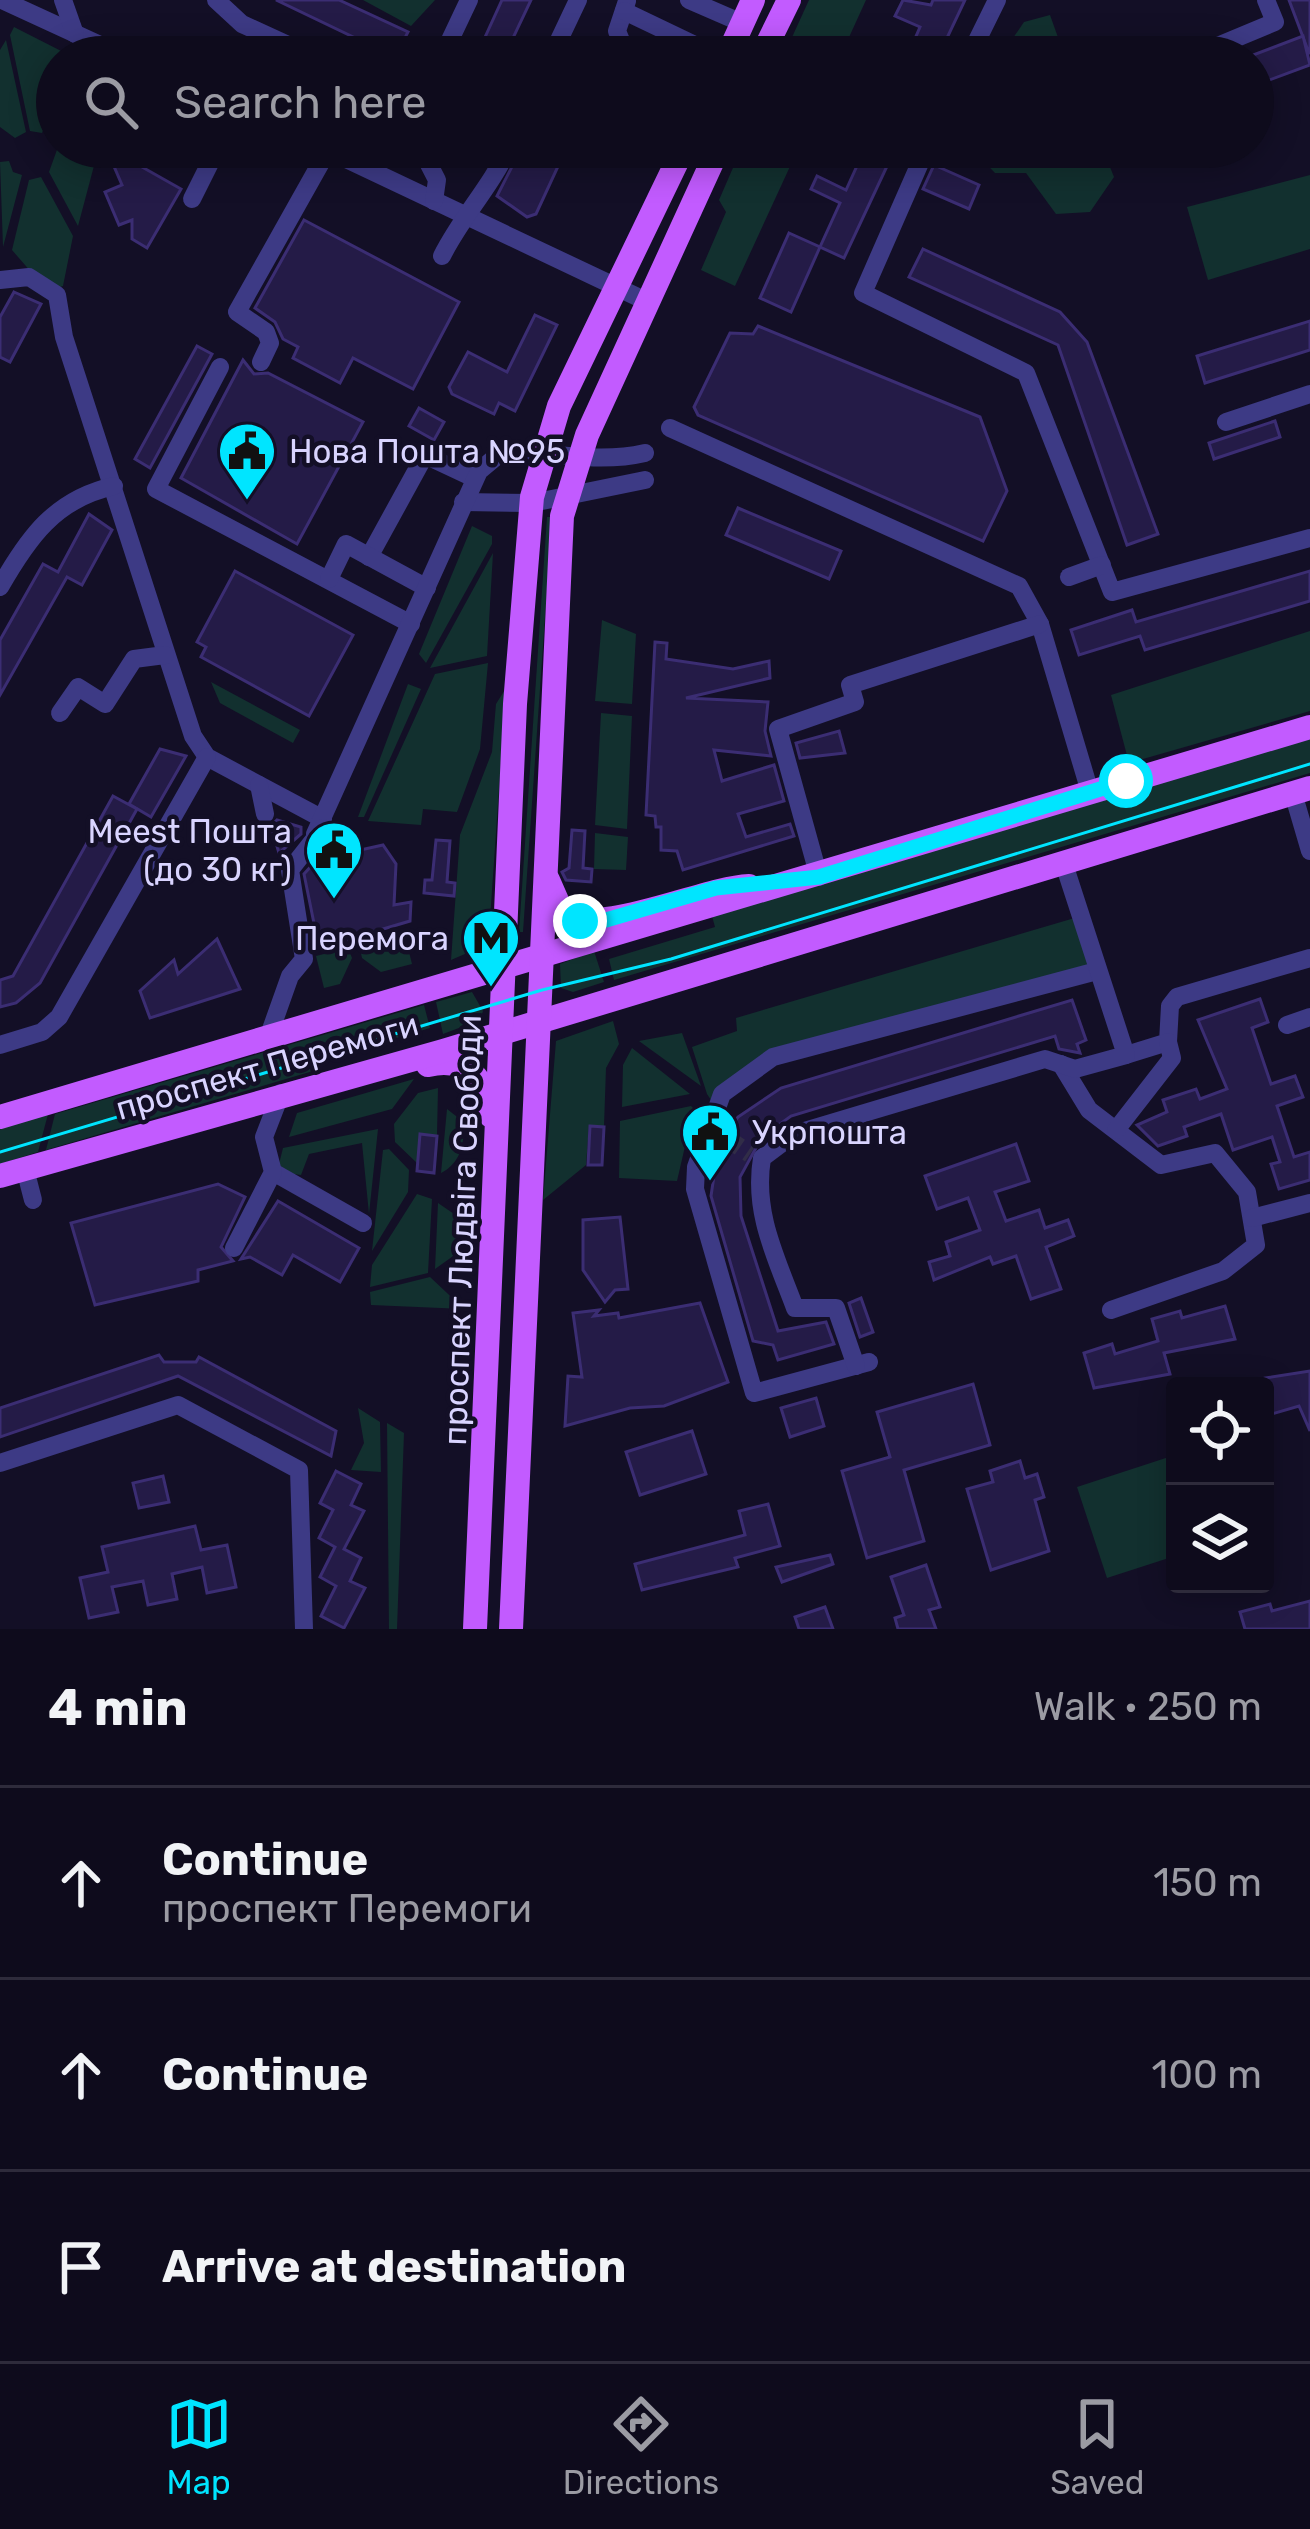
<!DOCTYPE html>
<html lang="en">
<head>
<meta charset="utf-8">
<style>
	:root { --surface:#0e0b1c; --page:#1c1929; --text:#f1f3f6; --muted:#9b9ba3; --line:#2e2b3b; --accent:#00e5ff }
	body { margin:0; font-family:Rubik,sans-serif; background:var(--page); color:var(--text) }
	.controls { position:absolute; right:36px; bottom:36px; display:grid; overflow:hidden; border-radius:12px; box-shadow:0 6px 30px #0003 }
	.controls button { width:108px; height:108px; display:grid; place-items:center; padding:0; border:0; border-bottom:3px solid var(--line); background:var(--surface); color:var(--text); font:60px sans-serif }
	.stop { position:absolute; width:36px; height:36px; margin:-27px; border:9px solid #00e5ff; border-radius:50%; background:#fff }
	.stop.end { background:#00e5ff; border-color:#fff; box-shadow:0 3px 12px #0008 }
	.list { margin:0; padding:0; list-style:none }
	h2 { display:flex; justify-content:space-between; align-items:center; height:156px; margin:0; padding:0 48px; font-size:51px }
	h2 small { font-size:39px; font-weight:400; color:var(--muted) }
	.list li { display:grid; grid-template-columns:78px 1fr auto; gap:36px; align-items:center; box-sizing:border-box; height:192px; padding:0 48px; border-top:3px solid var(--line) }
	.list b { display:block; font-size:45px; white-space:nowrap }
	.list p { margin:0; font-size:39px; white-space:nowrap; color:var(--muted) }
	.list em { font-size:39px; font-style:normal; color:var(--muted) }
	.icon { flex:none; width:66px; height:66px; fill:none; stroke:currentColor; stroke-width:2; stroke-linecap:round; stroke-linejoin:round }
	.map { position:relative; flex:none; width:1310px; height:1629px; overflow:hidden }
	.search { position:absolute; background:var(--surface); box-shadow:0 6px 30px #0003; left:36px; right:36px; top:36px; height:132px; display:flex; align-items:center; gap:30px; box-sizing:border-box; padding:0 42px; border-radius:66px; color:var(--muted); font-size:45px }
	.sheet { height:732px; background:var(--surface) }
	nav { display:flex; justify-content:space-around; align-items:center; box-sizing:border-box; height:168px; border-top:3px solid var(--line); background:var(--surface); font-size:33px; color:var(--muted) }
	nav a { display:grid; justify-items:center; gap:6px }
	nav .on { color:var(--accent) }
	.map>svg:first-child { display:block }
</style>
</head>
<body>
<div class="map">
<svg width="1310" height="1629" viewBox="0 0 1310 1629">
	<rect width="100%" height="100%" fill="#130f26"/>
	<g fill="#12302f">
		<polygon points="363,0 435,0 411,26"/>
		<polygon points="809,0 866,0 840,57 783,57"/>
		<polygon points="1050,15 1065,57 1000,57 1024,22"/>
		<polygon points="14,27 73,57 57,57 57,96 42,133 30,131 10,35"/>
		<polygon points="6,40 26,132 15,138 0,127 0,50"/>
		<polygon points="58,147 99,147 78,226 49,172"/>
		<polygon points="742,147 799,147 735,286 701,270 726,212 719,200"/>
		<polygon points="970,147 1102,147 1114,177 1090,212 1056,214 1026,173 995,173"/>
		<polygon points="9,161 13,172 22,175 3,247 0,162"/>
		<polygon points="1310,175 1310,249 1208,280 1187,207"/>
		<polygon points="41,177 73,236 63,286 57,288 32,273 12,250 29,180"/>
		<polygon points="547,517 552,517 523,932 519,932"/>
		<polygon points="472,526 492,536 492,544 426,663 419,654"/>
		<polygon points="493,553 487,656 430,668"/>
		<polygon points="602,620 636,634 632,704 595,701"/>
		<polygon points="1310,631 1310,711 1129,763 1111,695"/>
		<polygon points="488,663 480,749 457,812 423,809 421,825 368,821 435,674"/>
		<polygon points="211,682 300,730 293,743 220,703"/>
		<polygon points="408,684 421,689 364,817 358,817"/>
		<polygon points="506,688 489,934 481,947 451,960 460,835 492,752 496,704"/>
		<polygon points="601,713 632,716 627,829 595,825"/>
		<polygon points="1310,738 1310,773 614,980 609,959 715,927 712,916"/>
		<polygon points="595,833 628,837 626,870 594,869"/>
		<polygon points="1078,917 1092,965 755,1060 711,1100 707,1094 692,1047 737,1031 736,1018"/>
		<polygon points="404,932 412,964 381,972 362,958 359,944"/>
		<polygon points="348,948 352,958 340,984 324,988 316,956"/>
		<polygon points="594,951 604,982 573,992 561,988 560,964"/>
		<polygon points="472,992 483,1011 480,1020 443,1034 436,1002"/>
		<polygon points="424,1005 430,1028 312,1063 313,1071 46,1150 55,1114"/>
		<polygon points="613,1021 619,1044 606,1068 604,1126 589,1126 586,1165 543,1200 556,1041"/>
		<polygon points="682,1033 701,1086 639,1041"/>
		<polygon points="632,1048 690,1094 622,1107 623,1065"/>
		<polygon points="414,1079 392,1109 289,1137 297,1113"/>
		<polygon points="438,1088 437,1135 420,1134 417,1163 395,1142 394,1124 418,1093"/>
		<polygon points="691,1106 701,1116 686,1142 677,1181 619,1178 620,1121"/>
		<path d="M447,1109L461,1120C467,1140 461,1163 441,1173Z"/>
		<polygon points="48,1114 38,1152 0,1164 0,1128"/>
		<polygon points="378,1129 369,1214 362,1143 309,1154 301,1175 286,1173 279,1164 283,1148"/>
		<polygon points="389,1149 409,1170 408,1192 372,1251 383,1150"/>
		<polygon points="417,1194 432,1199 428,1273 370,1287 372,1265"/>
		<polygon points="438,1203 457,1216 456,1254 435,1269"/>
		<polygon points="430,1277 464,1309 371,1305 370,1292"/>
		<polygon points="358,1408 380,1422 381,1472 351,1470 364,1443"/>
		<polygon points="387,1423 404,1433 397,1629 389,1629"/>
		<polygon points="1175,1455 1175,1556 1107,1578 1077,1487"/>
	</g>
	<g fill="#241b47" stroke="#3b2d73" stroke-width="3">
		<polygon points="276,0 339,0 408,32 395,57"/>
		<polygon points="502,0 531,0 504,57 476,57"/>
		<polygon points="903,0 931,5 933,0 965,0 938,57 907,57 920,27 895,16"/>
		<polygon points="1289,0 1310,0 1310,53 1309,53"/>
		<polygon points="1303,36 1310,65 1253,86 1253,55"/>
		<polygon points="522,147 600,147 594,162 566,149 536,214 527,217 497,196"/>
		<polygon points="839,147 896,147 844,258 820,247 840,203 811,189 817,176 846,190 861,157"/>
		<polygon points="119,154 181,189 147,248 132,239 132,220 119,225 105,192 122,185 113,164"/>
		<polygon points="934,165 979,185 969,209 923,189"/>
		<polygon points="304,220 459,302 413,389 353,358 340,383 293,358 298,347 283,339 275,322 255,308"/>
		<polygon points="789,233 820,247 791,312 760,298"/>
		<polygon points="923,249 1060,312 1087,342 1158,534 1127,545 1058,345 909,277"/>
		<polygon points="14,292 41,304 10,362 0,357 0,317"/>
		<polygon points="535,315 557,325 515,411 499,403 494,414 452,394 449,387 468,352 507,372"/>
		<polygon points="1310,321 1310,350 1205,383 1197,356"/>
		<polygon points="758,326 980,417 1007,491 983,541 698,415 694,407 730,333 753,334"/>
		<polygon points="197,346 212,354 150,468 135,459"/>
		<polygon points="243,360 254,374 268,373 363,422 297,544 181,478"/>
		<polygon points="419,408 444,422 434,440 409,426"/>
		<polygon points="1275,421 1280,437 1214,459 1209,443"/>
		<polygon points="738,508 841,551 829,579 726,535"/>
		<polygon points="89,514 112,530 82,585 67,577 0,695 0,640 43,564 58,572"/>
		<polygon points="235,571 353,635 309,716 201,657 206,647 197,642"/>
		<polygon points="1310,571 1310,601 1145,650 1140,636 1079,655 1071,630 1132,610 1136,622"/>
		<polygon points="655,642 667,643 666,659 733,669 769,661 770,678 686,698 768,702 765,731 771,756 714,750 722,781 774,765 784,801 738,814 746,837 790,824 794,836 683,870 677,851 661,850 661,827 656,827 655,816 646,815"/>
		<polygon points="839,731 845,753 800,758 796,743"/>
		<polygon points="160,749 186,756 151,817 129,804"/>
		<polygon points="113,796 137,809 40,983 16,1003 0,1007 0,980 13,976"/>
		<polygon points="277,820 301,827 301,834 279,853 271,826"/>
		<polygon points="572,830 585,831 583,868 592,869 591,882 566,880 562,872 569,868"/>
		<polygon points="336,839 338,855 383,845 396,864 394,905 411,902 410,921 319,948 304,874"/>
		<polygon points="436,840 450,841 447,882 455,883 454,896 424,893 425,880 432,880"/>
		<polygon points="217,939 240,989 150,1018 140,991 174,960 178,974"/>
		<polygon points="1260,999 1268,1022 1252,1028 1271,1084 1295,1076 1303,1097 1277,1106 1294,1157 1310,1152 1310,1180 1279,1189 1271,1164 1280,1162 1272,1137 1233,1150 1221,1114 1184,1127 1187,1136 1158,1146 1137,1125 1167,1112 1163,1100 1196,1089 1200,1099 1227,1089 1198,1020"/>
		<polygon points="1072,1000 1086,1040 1077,1044 1080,1053 1059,1049 1055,1036 791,1116 762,1137 740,1177 741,1216 778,1331 826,1322 834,1344 778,1360 773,1345 753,1341 711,1196 718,1149 738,1117 781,1088"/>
		<polygon points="590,1126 604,1127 602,1165 588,1165"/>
		<polygon points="420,1134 437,1136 434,1173 417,1171"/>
		<polygon points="1016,1144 1029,1181 995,1192 1006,1221 1039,1210 1045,1228 1068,1220 1074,1236 1046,1247 1061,1289 1031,1299 1016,1256 993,1264 990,1257 934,1280 929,1262 950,1256 946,1242 980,1230 968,1198 937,1209 925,1176"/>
		<polygon points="218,1184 245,1197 221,1247 233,1261 198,1270 198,1281 95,1305 71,1223"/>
		<polygon points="278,1201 359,1248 340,1282 293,1255 282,1275 250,1257 241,1259"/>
		<polygon points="620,1217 628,1289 615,1290 605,1302 583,1270 583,1220"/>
		<polygon points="861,1298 873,1332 860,1337 849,1303"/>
		<polygon points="700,1303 728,1382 664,1406 630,1408 565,1426 568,1376 582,1377 573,1313 599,1310 594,1316 618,1313 619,1318"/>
		<polygon points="1225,1306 1235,1339 1164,1353 1170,1374 1094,1388 1084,1353 1112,1344 1115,1354 1158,1341 1152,1319 1180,1311 1182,1318"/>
		<polygon points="159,1355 164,1362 196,1362 199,1357 336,1431 331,1456 178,1376 0,1437 0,1408"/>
		<polygon points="1310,1371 1310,1431 1299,1406 1265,1416 1265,1378"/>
		<polygon points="973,1384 990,1445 904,1470 924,1541 867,1558 842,1471 890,1457 877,1412"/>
		<polygon points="816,1398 824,1426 790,1437 781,1408"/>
		<polygon points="692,1431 706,1474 640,1495 626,1452"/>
		<polygon points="1020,1461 1025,1478 1037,1474 1044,1497 1035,1500 1049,1551 991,1570 967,1489 993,1482 990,1471"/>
		<polygon points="336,1471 361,1484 351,1505 364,1511 344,1549 361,1558 350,1581 365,1588 344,1628 321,1616 336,1586 320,1577 335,1547 319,1538 333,1510 320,1503"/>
		<polygon points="163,1476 169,1502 139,1508 133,1483"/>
		<polygon points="768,1504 780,1546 735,1558 738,1567 642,1590 635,1564 745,1535 739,1511"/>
		<polygon points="195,1526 201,1550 227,1545 236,1587 207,1593 202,1567 172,1574 177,1599 148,1605 143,1581 112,1587 118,1612 89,1618 80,1578 108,1572 102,1547"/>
		<polygon points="830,1555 833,1564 782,1582 776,1567"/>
		<polygon points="926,1565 940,1607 929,1610 936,1629 898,1629 895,1618 904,1615 891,1577"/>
		<polygon points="1310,1601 1310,1629 1245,1629 1240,1612 1270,1604 1272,1611"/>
		<polygon points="825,1607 833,1629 799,1629 795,1617"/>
	</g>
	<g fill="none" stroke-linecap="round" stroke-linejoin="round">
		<polyline stroke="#312d47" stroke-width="18" stroke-dasharray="18 9" stroke-linecap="butt" points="725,1137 750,1154"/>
		<g stroke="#3d3a85" stroke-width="18">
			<polyline points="2,0 126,57"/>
			<polyline points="63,0 75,34"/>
			<polyline points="216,0 242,24 314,57"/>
			<polyline points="689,0 742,23"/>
			<polyline points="627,1 617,31 622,43 647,57"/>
			<polyline points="624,11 695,45"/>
			<polyline points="442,57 469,0"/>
			<polyline points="551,57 578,0"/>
			<polyline points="969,57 997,0"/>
			<polyline points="1191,57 1275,22 1266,0"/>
			<polyline points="321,147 646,301"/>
			<polyline points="420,147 437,180 434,201"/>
			<polyline points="927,147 863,293 1026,373 1112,592 1310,538"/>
			<polyline points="192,199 218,147"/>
			<path d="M442,256C462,216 491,187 509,147"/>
			<polyline points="0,280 29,277 57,295 64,337 193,736 207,757 323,819"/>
			<polyline points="261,362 270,343 266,332 237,312 328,150"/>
			<polyline points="220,367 156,489 411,624"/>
			<polyline points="1226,422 1310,394"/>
			<polyline points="670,428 1019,586 1040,624 1090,792"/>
			<polyline points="463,502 532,503 645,480"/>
			<polyline points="369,557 425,455 474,478"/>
			<polyline points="1069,577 1102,565"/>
			<polyline points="329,579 346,544 427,588"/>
			<path d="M0,587C28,538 55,499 114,486"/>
			<polyline points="60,713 78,687 105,704 134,659 165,655"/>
			<polyline points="259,785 265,814"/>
			<polyline points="1293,793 1310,851"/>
			<path d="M315,834L479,471L503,451C552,452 598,464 645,453"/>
			<polyline points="819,877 778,729 855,702 850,685 1040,624"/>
			<polyline points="1287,1025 1310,1017"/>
			<polyline points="269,1035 290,976 304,959 290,870 323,828"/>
			<polyline points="0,1045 42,1032 59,1017 207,757"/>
			<polyline points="1126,1055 1168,1042 1170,1006 1177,997 1310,958"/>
			<polyline points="1061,1064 1089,1110 1161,1165 1215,1153 1247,1192 1256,1245 1223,1271 1111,1310"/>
			<polyline points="1116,1130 1172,1058 1168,1042"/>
			<polyline points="25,1169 33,1200"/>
			<polyline points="273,1172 363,1223"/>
			<polyline points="1252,1218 1310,1203"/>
			<polyline points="234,1248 273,1172 264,1137 281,1093"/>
			<polyline points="869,1362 754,1393 695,1189 696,1167 722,1094 773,1057 1097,971"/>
			<path d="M856,1366L836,1308H795C776,1257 753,1213 762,1158L794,1134L1045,1059L1075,1069L1126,1055L1063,861"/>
			<polyline points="0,1463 178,1405 299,1470 304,1629"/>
		</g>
		<g stroke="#c25bff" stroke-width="24">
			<polyline points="727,57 753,0"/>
			<polyline points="761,57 789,0"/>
			<path d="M548,880L562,912C598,939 701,888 749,886"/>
			<path d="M428,1065C468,1056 485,1079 491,1116"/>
			<polyline points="0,1117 1310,727"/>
			<polyline points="0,1176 443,1051 1310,788"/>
			<polyline points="475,1629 515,704 532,497 559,406 684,147"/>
			<polyline points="511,1629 562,516 587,435 719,147"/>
		</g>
		<polyline stroke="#00e5ff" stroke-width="3" points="0,1152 542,990 671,959 1310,764"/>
	</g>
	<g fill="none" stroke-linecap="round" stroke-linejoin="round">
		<polyline stroke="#00e5ff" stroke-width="15" points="580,921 606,920 716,888 819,877 1126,781"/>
	</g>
	<defs>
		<symbol id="civic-pin" viewBox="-11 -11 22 30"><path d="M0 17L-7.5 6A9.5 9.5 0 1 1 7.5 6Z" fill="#00e5ff" stroke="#130f26"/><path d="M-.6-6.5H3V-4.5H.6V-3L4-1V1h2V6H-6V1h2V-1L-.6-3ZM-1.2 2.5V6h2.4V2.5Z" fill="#111"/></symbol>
		<symbol id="metro-pin" viewBox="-11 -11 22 30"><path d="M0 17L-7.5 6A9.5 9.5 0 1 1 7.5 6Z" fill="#00e5ff" stroke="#130f26"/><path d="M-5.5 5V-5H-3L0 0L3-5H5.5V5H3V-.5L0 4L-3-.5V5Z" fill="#111"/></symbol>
	</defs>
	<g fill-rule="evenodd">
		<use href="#civic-pin" x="214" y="418" width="66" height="90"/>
		<use href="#civic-pin" x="301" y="817" width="66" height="90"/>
		<use href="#metro-pin" x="458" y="905" width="66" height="90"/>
		<use href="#civic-pin" x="677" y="1099" width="66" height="90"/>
	</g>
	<g text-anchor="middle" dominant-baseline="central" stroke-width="9" stroke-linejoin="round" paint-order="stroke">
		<g font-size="33" fill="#d9d4ff" stroke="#130f26" text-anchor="start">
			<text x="289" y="451">Нова Пошта №95</text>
			<text x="292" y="831" text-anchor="end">Meest Пошта<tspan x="292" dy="38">(до 30 кг)</tspan></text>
			<text x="449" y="938" text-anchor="end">Перемога</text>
			<text x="752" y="1132">Укрпошта</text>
		</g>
		<g font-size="33" fill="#d9d4ff" stroke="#130f26">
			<text transform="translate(267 1066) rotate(-16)">проспект Перемоги</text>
			<text transform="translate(462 1230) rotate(-88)">проспект Людвіга Свободи</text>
		</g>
	</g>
</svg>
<div class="controls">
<button><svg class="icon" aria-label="locate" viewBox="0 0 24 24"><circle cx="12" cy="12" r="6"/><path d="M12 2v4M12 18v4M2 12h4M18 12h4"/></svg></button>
<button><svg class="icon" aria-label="layers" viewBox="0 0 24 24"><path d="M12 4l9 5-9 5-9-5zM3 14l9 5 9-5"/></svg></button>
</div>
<div class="stop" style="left:1126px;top:781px"></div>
<div class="stop end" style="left:580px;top:921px"></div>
<div class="search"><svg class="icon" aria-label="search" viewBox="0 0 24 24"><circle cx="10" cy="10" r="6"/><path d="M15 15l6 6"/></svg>Search here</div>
</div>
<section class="sheet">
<h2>4 min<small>Walk · 250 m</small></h2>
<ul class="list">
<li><svg class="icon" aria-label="ahead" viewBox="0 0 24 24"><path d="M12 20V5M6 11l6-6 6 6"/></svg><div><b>Continue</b><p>проспект Перемоги</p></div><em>150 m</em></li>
<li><svg class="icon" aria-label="ahead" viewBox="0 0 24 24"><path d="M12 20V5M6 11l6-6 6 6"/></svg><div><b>Continue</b></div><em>100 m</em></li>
<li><svg class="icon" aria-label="arrive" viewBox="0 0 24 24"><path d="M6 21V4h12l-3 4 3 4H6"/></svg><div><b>Arrive at destination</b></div></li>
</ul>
</section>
<nav>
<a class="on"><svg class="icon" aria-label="map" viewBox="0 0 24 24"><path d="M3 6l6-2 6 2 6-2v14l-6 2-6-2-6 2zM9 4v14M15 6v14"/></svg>Map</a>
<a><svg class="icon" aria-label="directions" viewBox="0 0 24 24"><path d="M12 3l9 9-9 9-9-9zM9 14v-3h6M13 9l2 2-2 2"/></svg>Directions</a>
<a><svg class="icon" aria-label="saved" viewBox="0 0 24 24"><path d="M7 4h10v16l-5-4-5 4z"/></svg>Saved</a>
</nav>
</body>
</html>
